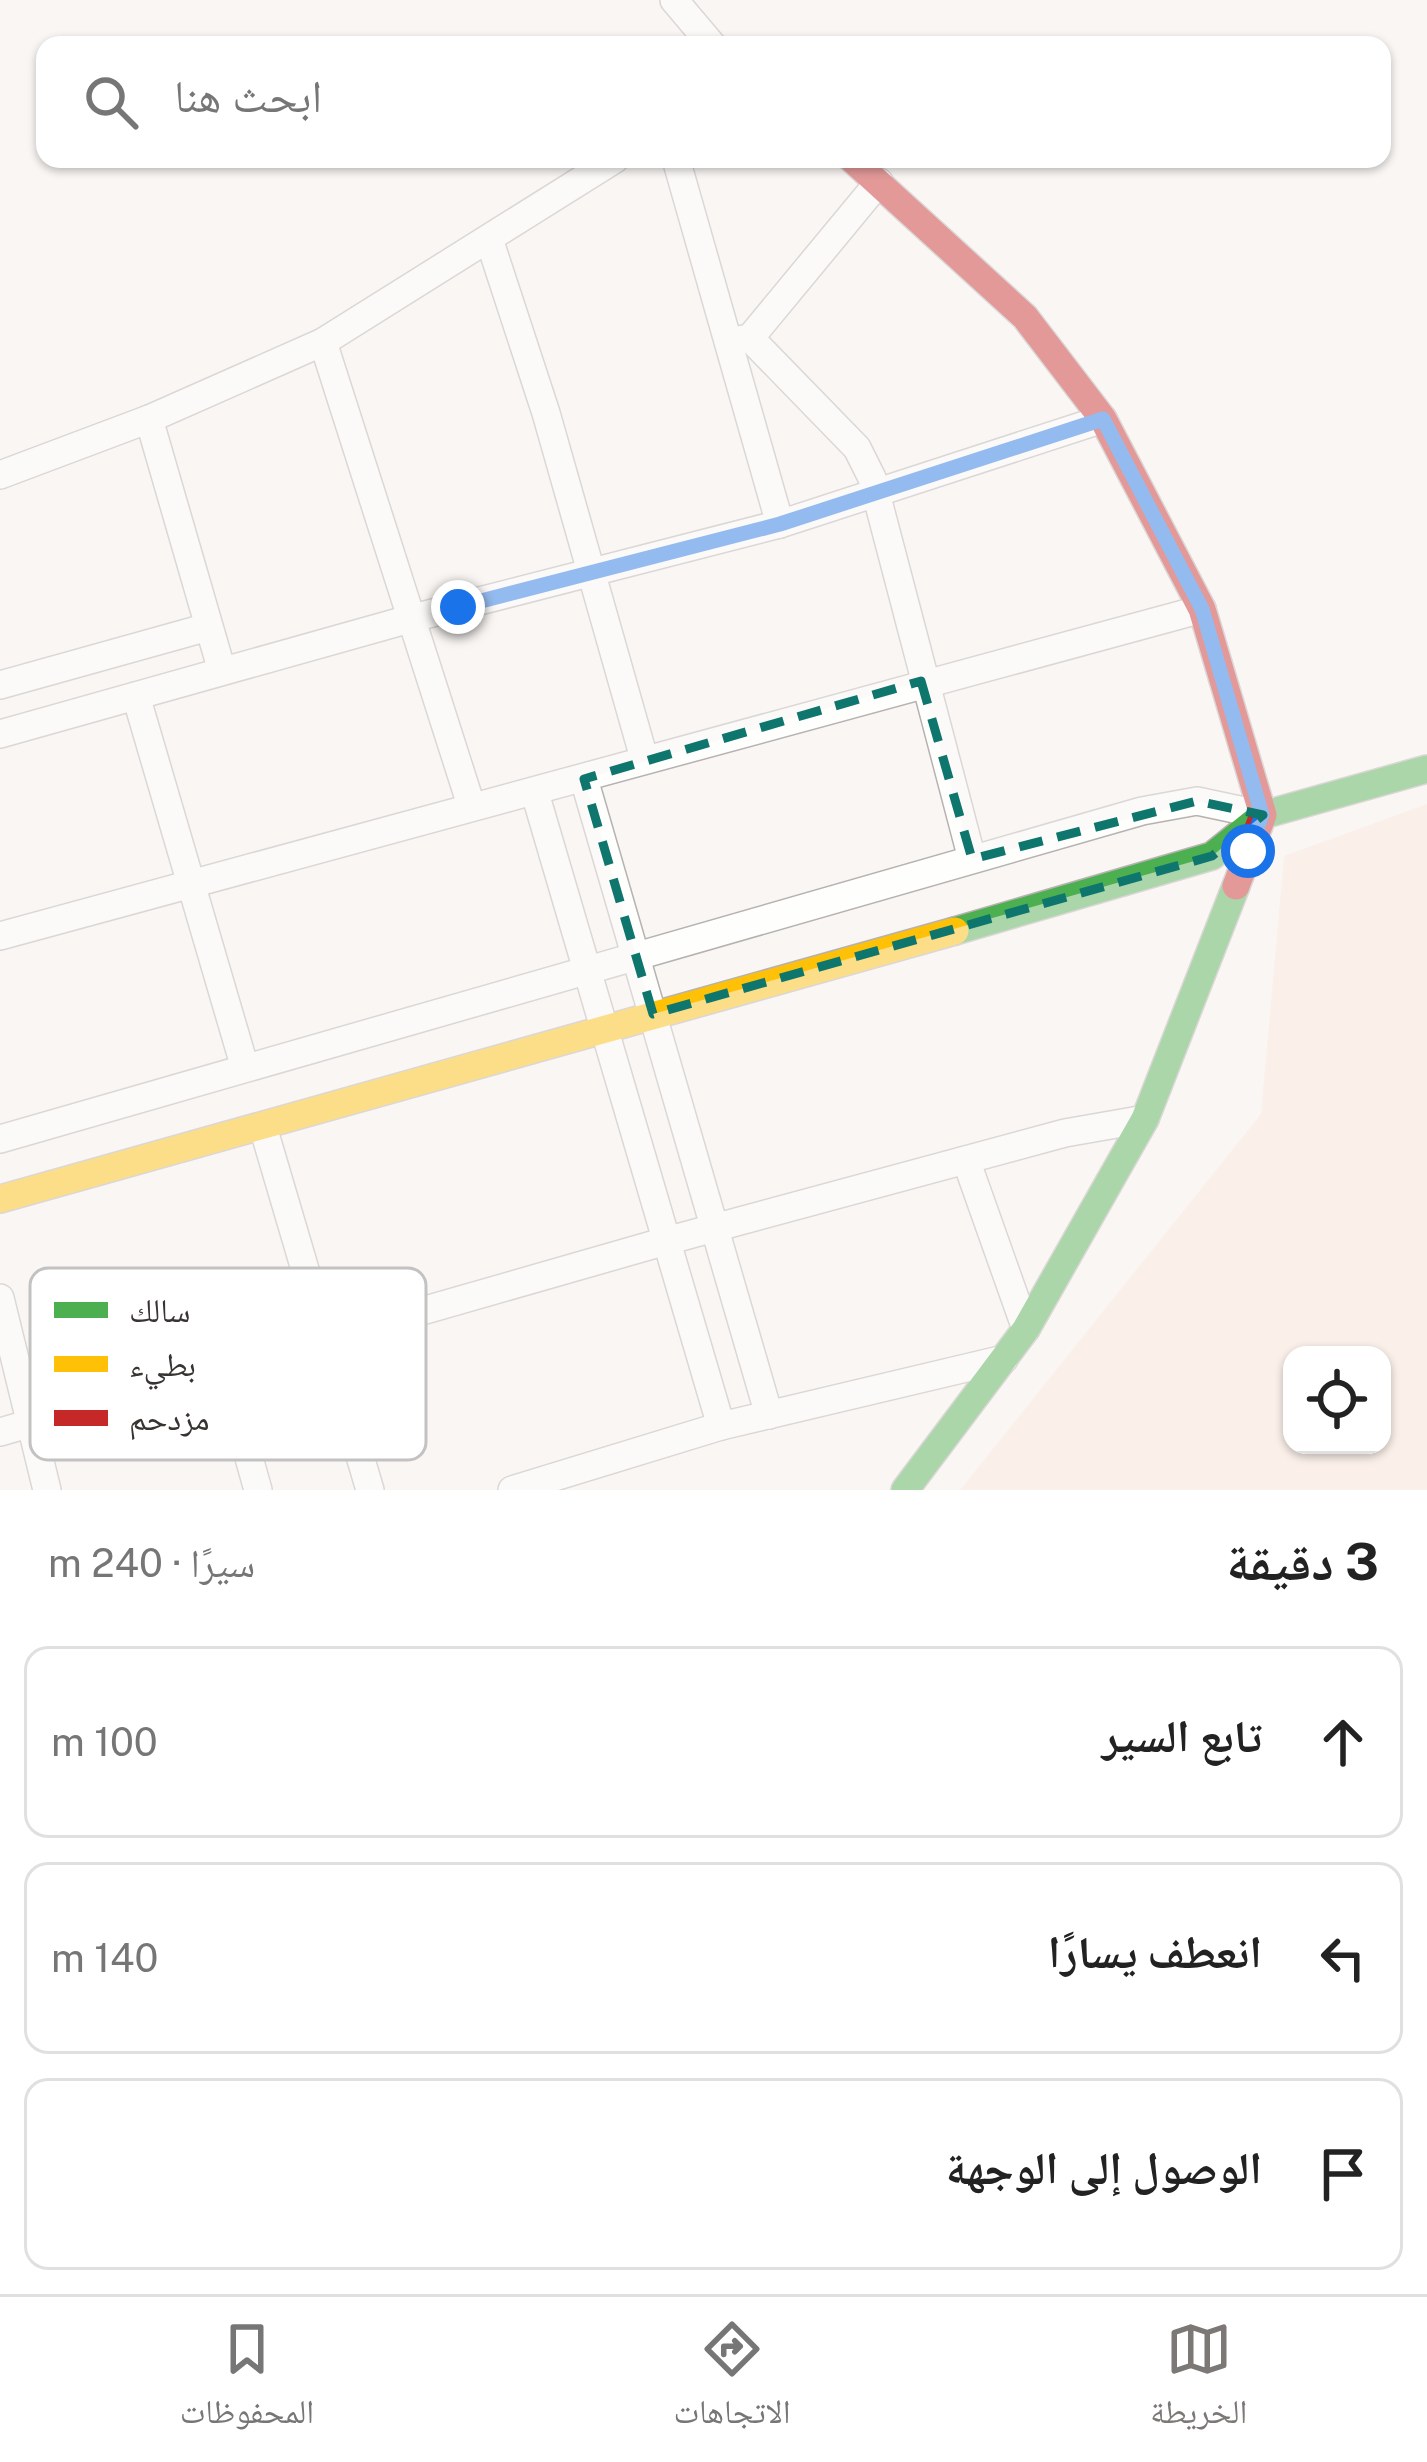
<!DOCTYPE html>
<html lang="ar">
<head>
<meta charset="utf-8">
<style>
	:root { --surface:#fff; --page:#f6f6f6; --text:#222; --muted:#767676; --line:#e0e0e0; --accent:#7c7876 }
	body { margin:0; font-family:"Public Sans","Noto Naskh Arabic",sans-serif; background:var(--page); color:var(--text); direction:rtl }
	.controls { position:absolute; right:36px; bottom:36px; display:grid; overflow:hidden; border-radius:24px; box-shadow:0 3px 9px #0004 }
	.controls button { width:108px; height:108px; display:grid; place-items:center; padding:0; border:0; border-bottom:3px solid var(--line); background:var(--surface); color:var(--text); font:60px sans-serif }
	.stop { position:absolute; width:36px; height:36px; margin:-27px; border:9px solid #1a73e8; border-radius:50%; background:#fff }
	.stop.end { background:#1a73e8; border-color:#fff; box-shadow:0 3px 12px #0008 }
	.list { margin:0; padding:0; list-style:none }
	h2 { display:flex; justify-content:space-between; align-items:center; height:156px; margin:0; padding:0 48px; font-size:51px }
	h2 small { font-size:39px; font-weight:400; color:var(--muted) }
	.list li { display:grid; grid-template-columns:78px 1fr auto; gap:36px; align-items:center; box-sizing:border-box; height:192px; margin:0 24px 24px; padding:0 24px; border:3px solid var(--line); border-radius:24px }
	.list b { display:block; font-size:45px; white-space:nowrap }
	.list em { font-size:39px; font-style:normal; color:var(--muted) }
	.icon { flex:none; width:66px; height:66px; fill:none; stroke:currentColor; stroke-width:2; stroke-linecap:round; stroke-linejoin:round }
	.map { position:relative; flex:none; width:1427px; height:1490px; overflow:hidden; direction:ltr }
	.search { position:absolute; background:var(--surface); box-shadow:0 3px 9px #0004; left:36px; right:36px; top:36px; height:132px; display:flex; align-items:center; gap:30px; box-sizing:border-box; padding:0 42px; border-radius:24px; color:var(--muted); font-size:45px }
	.sheet { height:804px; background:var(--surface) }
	nav { display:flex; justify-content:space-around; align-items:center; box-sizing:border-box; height:168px; border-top:3px solid var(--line); background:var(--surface); font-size:33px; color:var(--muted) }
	nav a { display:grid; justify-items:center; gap:6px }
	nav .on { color:var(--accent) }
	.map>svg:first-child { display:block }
</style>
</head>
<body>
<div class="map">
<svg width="1427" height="1490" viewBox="0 0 1427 1490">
	<rect width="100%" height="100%" fill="#faf6f4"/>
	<path fill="#fbe7dc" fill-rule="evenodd" d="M1427,804V1490H960L1261,1114L1284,856ZM1292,1355H1382V1445H1292Z"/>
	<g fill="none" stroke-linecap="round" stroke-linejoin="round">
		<defs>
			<g id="street">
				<polyline points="674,0 712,45"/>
				<polyline points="676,159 780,524"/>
				<polyline points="490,242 546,413 644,758"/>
				<polyline points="750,338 879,182"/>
				<polyline points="732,341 750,338 857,448 872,478 972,859"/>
				<polyline points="323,342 471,805"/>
				<polyline points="149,419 222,671"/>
				<polyline points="0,475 149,419 323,342 615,159"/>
				<polyline points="0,685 208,627"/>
				<polyline points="136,696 245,1068"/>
				<polyline points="0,734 413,618 780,524 1103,419"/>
				<polyline points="584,779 769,1415"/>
				<polyline points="535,793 721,1426"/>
				<polyline points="0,936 1202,609"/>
				<polyline points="263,1127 370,1490"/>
				<polyline points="0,1139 1142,811 1197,801 1263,815"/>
				<polyline points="966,1160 1026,1329"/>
				<polyline points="0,1298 47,1490"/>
				<polyline points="225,1372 258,1490"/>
				<polyline points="0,1432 666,1241 1065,1133 1145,1119"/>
				<polyline points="512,1490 721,1426 1004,1359"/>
			</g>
			<g id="fast">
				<polyline points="955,931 1212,856 1263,815 1427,769"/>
				<polyline points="905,1490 1026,1329 1145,1119 1236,886"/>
			</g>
			<polyline id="slow" points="0,1199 955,931"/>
			<polyline id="jam" points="852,159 1025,317 1103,419 1202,609 1263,815 1236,886"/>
		</defs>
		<use href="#street" stroke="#b6b2b1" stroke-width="30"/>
		<use href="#fast" stroke="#b6b2b1" stroke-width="30"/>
		<use href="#slow" stroke="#b6b2b1" stroke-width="30"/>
		<use href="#jam" stroke="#b6b2b1" stroke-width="30"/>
		<use href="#street" stroke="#fefefd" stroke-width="27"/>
		<use href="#fast" stroke="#4caf50" stroke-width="27"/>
		<use href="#slow" stroke="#ffc107" stroke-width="27"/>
		<use href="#jam" stroke="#c62828" stroke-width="27"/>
	</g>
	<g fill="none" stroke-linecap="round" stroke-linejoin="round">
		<polyline stroke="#1a73e8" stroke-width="15" points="458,607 780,524 1103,419 1202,609 1262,815 1248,851"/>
	</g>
	<path d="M0 0H1427V1490H0ZM921,681L972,859L1197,801L1263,815L1212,856L653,1014L584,779Z" fill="#faf6f4" fill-opacity=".55" fill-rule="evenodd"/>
	<path fill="none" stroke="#0f766e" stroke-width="9" stroke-dasharray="24 15" stroke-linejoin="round" d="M921,681L972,859L1197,801L1263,815L1212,856L653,1014L584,779Z"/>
	<rect x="30" y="1268" width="396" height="192" rx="18" fill="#fff" stroke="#c3c2c2" stroke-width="3"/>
	<rect x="54" y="1302" width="54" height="16" fill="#4caf50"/>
	<rect x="54" y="1356" width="54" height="16" fill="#ffc107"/>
	<rect x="54" y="1410" width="54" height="16" fill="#c62828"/>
	<g font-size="33" fill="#383432">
		<text x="129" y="1322">سالك</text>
		<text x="129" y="1376">بطيء</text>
		<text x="129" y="1430">مزدحم</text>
	</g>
</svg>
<div class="controls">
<button><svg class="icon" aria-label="locate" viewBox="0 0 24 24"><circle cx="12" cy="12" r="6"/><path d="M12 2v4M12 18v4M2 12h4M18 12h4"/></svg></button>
</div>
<div class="stop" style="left:1248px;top:851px"></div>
<div class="stop end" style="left:458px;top:607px"></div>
<div class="search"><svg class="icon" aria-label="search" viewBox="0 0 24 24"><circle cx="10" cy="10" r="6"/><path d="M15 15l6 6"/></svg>ابحث هنا</div>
</div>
<section class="sheet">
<h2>3 دقيقة<small>سيرًا · 240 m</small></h2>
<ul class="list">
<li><svg class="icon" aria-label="ahead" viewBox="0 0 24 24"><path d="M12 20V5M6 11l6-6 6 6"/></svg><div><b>تابع السير</b></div><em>100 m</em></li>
<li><svg class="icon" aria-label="left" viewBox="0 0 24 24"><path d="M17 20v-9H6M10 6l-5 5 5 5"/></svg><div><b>انعطف يسارًا</b></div><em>140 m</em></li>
<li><svg class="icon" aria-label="arrive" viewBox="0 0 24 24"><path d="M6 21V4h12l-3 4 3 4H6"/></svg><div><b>الوصول إلى الوجهة</b></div></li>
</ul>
</section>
<nav>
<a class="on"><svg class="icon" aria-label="map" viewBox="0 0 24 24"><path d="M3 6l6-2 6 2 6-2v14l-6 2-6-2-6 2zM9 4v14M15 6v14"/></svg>الخريطة</a>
<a><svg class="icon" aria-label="directions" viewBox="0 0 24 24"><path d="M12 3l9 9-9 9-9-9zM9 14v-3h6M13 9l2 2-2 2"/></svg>الاتجاهات</a>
<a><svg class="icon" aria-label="saved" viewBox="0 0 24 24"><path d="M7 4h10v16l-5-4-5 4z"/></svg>المحفوظات</a>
</nav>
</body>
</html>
